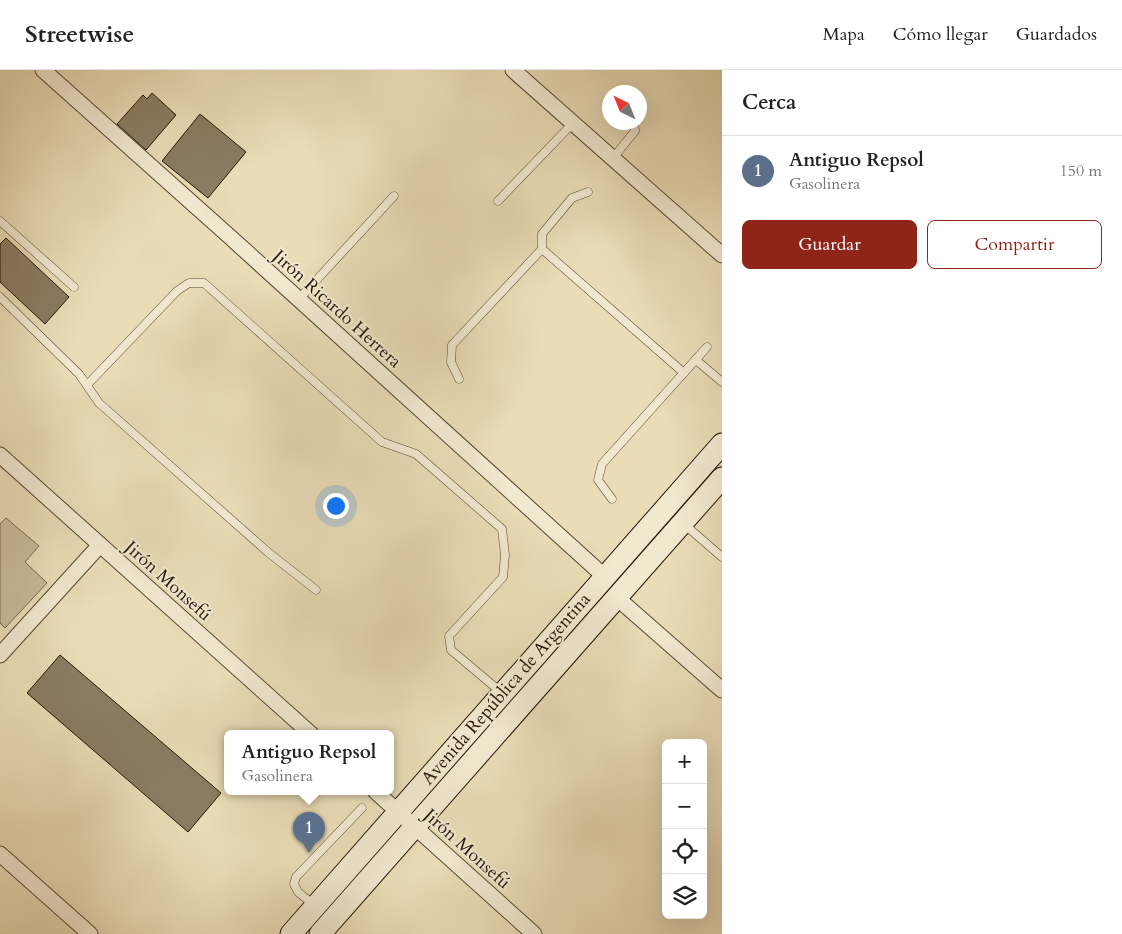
<!DOCTYPE html>
<html lang="es">
<head>
<meta charset="utf-8">
<style>
	:root { --surface:#fff; --page:#f2f2f2; --text:#222; --muted:#767676; --line:#e0e0e0; --accent:#8f2418 }
	body { margin:0; font-family:Cardo,serif; background:var(--page); color:var(--text) }
	.controls { position:absolute; right:15px; bottom:15px; display:grid; overflow:hidden; border-radius:8px; box-shadow:0 5px 20px #0002 }
	.controls button { width:45px; height:45px; display:grid; place-items:center; padding:0; border:0; border-bottom:1px solid var(--line); background:var(--surface); color:var(--text); font:25px sans-serif }
	.compass { position:absolute; left:602px; top:15px; width:45px; height:45px; border-radius:50%; background:var(--surface); box-shadow:0 5px 20px #0002; rotate:317deg }
	.you { position:absolute; left:335px; top:435px; width:18px; height:18px; margin:-12px; border:4px solid #fff; border-radius:50%; background:#1a73e8; box-shadow:0 0 0 8px #1a73e833 }
	.badge { display:grid; place-items:center; width:32px; height:32px; border-radius:50%; background:var(--accent); color:#fff; font-size:16px; font-weight:700 }
	.pin { position:absolute; translate:-50% -41px; filter:drop-shadow(0 1px 2px #0008) }
	.pin::after { content:''; position:absolute; top:26px; width:18px; height:15px; background:inherit; clip-path:polygon(0 0,100% 0,50% 100%) }
	.popup { position:absolute; left:224px; top:660px; width:170px; height:65px; box-sizing:border-box; display:grid; place-content:center; border-radius:8px; background:var(--surface); filter:drop-shadow(0 1px 4px #0005); font-size:16px; white-space:nowrap; color:var(--muted) }
	.popup b { font-size:19px; color:var(--text) }
	.popup::after { content:''; position:absolute; left:50%; top:100%; margin-left:-10px; border:10px solid transparent; border-top-color:var(--surface) }
	.list { margin:0; padding:0; list-style:none }
	h2 { display:flex; justify-content:space-between; align-items:center; height:65px; margin:0; padding:0 20px; font-size:21px }
	h2 small { font-size:16px; font-weight:400; color:var(--muted) }
	.list li { display:grid; grid-template-columns:32px 1fr auto; gap:15px; align-items:center; box-sizing:border-box; height:70px; padding:0 20px; border-top:1px solid var(--line) }
	.list b { display:block; font-size:19px; white-space:nowrap }
	.list p { margin:0; font-size:16px; white-space:nowrap; color:var(--muted) }
	.list em { font-size:16px; font-style:normal; color:var(--muted) }
	.actions { display:flex; gap:10px; padding:15px 20px }
	.actions a { flex:1; padding:11px 0; border:1px solid var(--accent); border-radius:8px; text-align:center; font-size:18px; color:var(--accent) }
	.actions .main { background:var(--accent); color:#fff }
	.icon { flex:none; width:28px; height:28px; fill:none; stroke:currentColor; stroke-width:2; stroke-linecap:round; stroke-linejoin:round }
	.map { position:relative; flex:none; width:722px; height:864px; overflow:hidden }
	header { display:flex; align-items:center; gap:30px; box-sizing:border-box; height:70px; padding:0 25px; background:var(--surface); border-bottom:1px solid var(--line) }
	header strong { font-size:24px }
	nav { display:flex; gap:28px; margin-inline-start:auto; font-size:18px }
	main { display:flex }
	aside { flex:1; background:var(--surface) }
	.map>svg:first-child { display:block }
</style>
</head>
<body>
<header>
<strong>Streetwise</strong>
<nav><a>Mapa</a><a>Cómo llegar</a><a>Guardados</a></nav>
</header>
<main>
<div class="map">
<svg width="722" height="864" viewBox="0 0 722 864">
	<rect width="100%" height="100%" fill="#e9dcb6"/>
	<filter id="stains"><feTurbulence type="fractalNoise" baseFrequency=".004" numOctaves="4"/><feColorMatrix values="0 0 0 0 .2 0 0 0 0 .09 0 0 0 0 .02 0 0 0 .5 -.17"/></filter>
	<radialGradient id="worn" r=".72"><stop offset=".6" stop-color="#630" stop-opacity="0"/><stop offset="1" stop-color="#630" stop-opacity=".3"/></radialGradient>
	<polygon fill="#c8ba98" stroke="#76684f" points="6,448 39,476 25,492 47,513 5,558 0,553 0,454"/>
	<g fill="#8a7c62" stroke="#241506">
		<polygon points="152,23 176,45 146,80 117,54 143,25 147,29"/>
		<polygon points="200,44 246,82 208,128 162,91"/>
		<polygon points="6,168 69,227 45,254 0,212 0,174"/>
		<polygon points="60,585 221,723 188,762 27,623"/>
	</g>
	<g fill="none" stroke-linecap="round" stroke-linejoin="round">
		<defs>
			<g id="service">
				<polyline points="613,88 635,61 634,52"/>
				<polyline points="588,122 572,128 542,164 542,179 684,303"/>
				<polyline points="498,131 573,53"/>
				<polyline points="0,151 74,217"/>
				<polyline points="0,227 79,304 99,333 269,483 316,520"/>
				<polyline points="299,229 394,126"/>
				<polyline points="696,290 722,312"/>
				<polyline points="459,309 451,292 452,275 542,179"/>
				<polyline points="87,315 177,221 189,213 204,213 382,372 416,384 502,459 505,485 503,507 449,566 451,580 502,623"/>
				<polyline points="612,429 598,410 602,394 707,277"/>
				<polyline points="684,454 722,487"/>
				<polyline points="314,835 298,822 294,814 296,807 362,738"/>
			</g>
			<g id="minor">
				<polyline points="43,0 229,166 605,507"/>
				<polyline points="513,0 722,185"/>
				<polyline points="0,385 311,664"/>
				<polyline points="616,527 722,620"/>
				<polyline points="0,585 100,475"/>
				<polyline points="376,722 534,864"/>
				<polyline points="0,784 90,864"/>
			</g>
			<g id="secondary">
				<polyline points="291,864 722,374"/>
				<polyline points="320,864 722,408"/>
			</g>
		</defs>
		<use href="#service" stroke="#554732" stroke-width="9"/>
		<use href="#minor" stroke="#554732" stroke-width="17"/>
		<use href="#secondary" stroke="#241506" stroke-width="23"/>
		<use href="#service" stroke="#f1e8d0" stroke-width="8"/>
		<use href="#minor" stroke="#f1e8d0" stroke-width="15"/>
		<use href="#secondary" stroke="#f1e8d0" stroke-width="21"/>
	</g>
	<g text-anchor="middle" dominant-baseline="central" stroke-width="4" stroke-linejoin="round" paint-order="stroke">
		<g font-size="18" fill="#241506" stroke="#f1e8d0">
			<text transform="translate(337 239) rotate(42)">Jirón Ricardo Herrera</text>
			<text transform="translate(168 511) rotate(42)">Jirón Monsefú</text>
			<text transform="translate(506 619) rotate(-49)">Avenida República de Argentina</text>
			<text transform="translate(467 779) rotate(42)">Jirón Monsefú</text>
		</g>
	</g>
	<rect width="100%" height="100%" filter="url(#stains)"/>
	<rect width="100%" height="100%" fill="url(#worn)"/>
</svg>
<div class="controls">
<button>+</button>
<button>−</button>
<button><svg class="icon" aria-label="locate" viewBox="0 0 24 24"><circle cx="12" cy="12" r="6"/><path d="M12 2v4M12 18v4M2 12h4M18 12h4"/></svg></button>
<button><svg class="icon" aria-label="layers" viewBox="0 0 24 24"><path d="M12 4l9 5-9 5-9-5zM3 14l9 5 9-5"/></svg></button>
</div>
<svg class="compass" viewBox="-18 -18 36 36"><path d="M0-13l5 13h-10z" fill="#e53935"/><path d="M0 13l5-13h-10z" fill="#767676"/></svg>
<div class="you"></div>
<div class="pin badge" style="left:309px;top:783px;background:#5c6f8a">1</div>
<div class="popup"><b>Antiguo Repsol</b>Gasolinera</div>
</div>
<aside>
<h2>Cerca<small></small></h2>
<ul class="list">
<li><span class="badge" style="background:#5c6f8a">1</span><div><b>Antiguo Repsol</b><p>Gasolinera</p></div><em>150 m</em></li>
</ul>
<div class="actions"><a class="main">Guardar</a><a>Compartir</a></div>
</aside>
</main>
</body>
</html>
